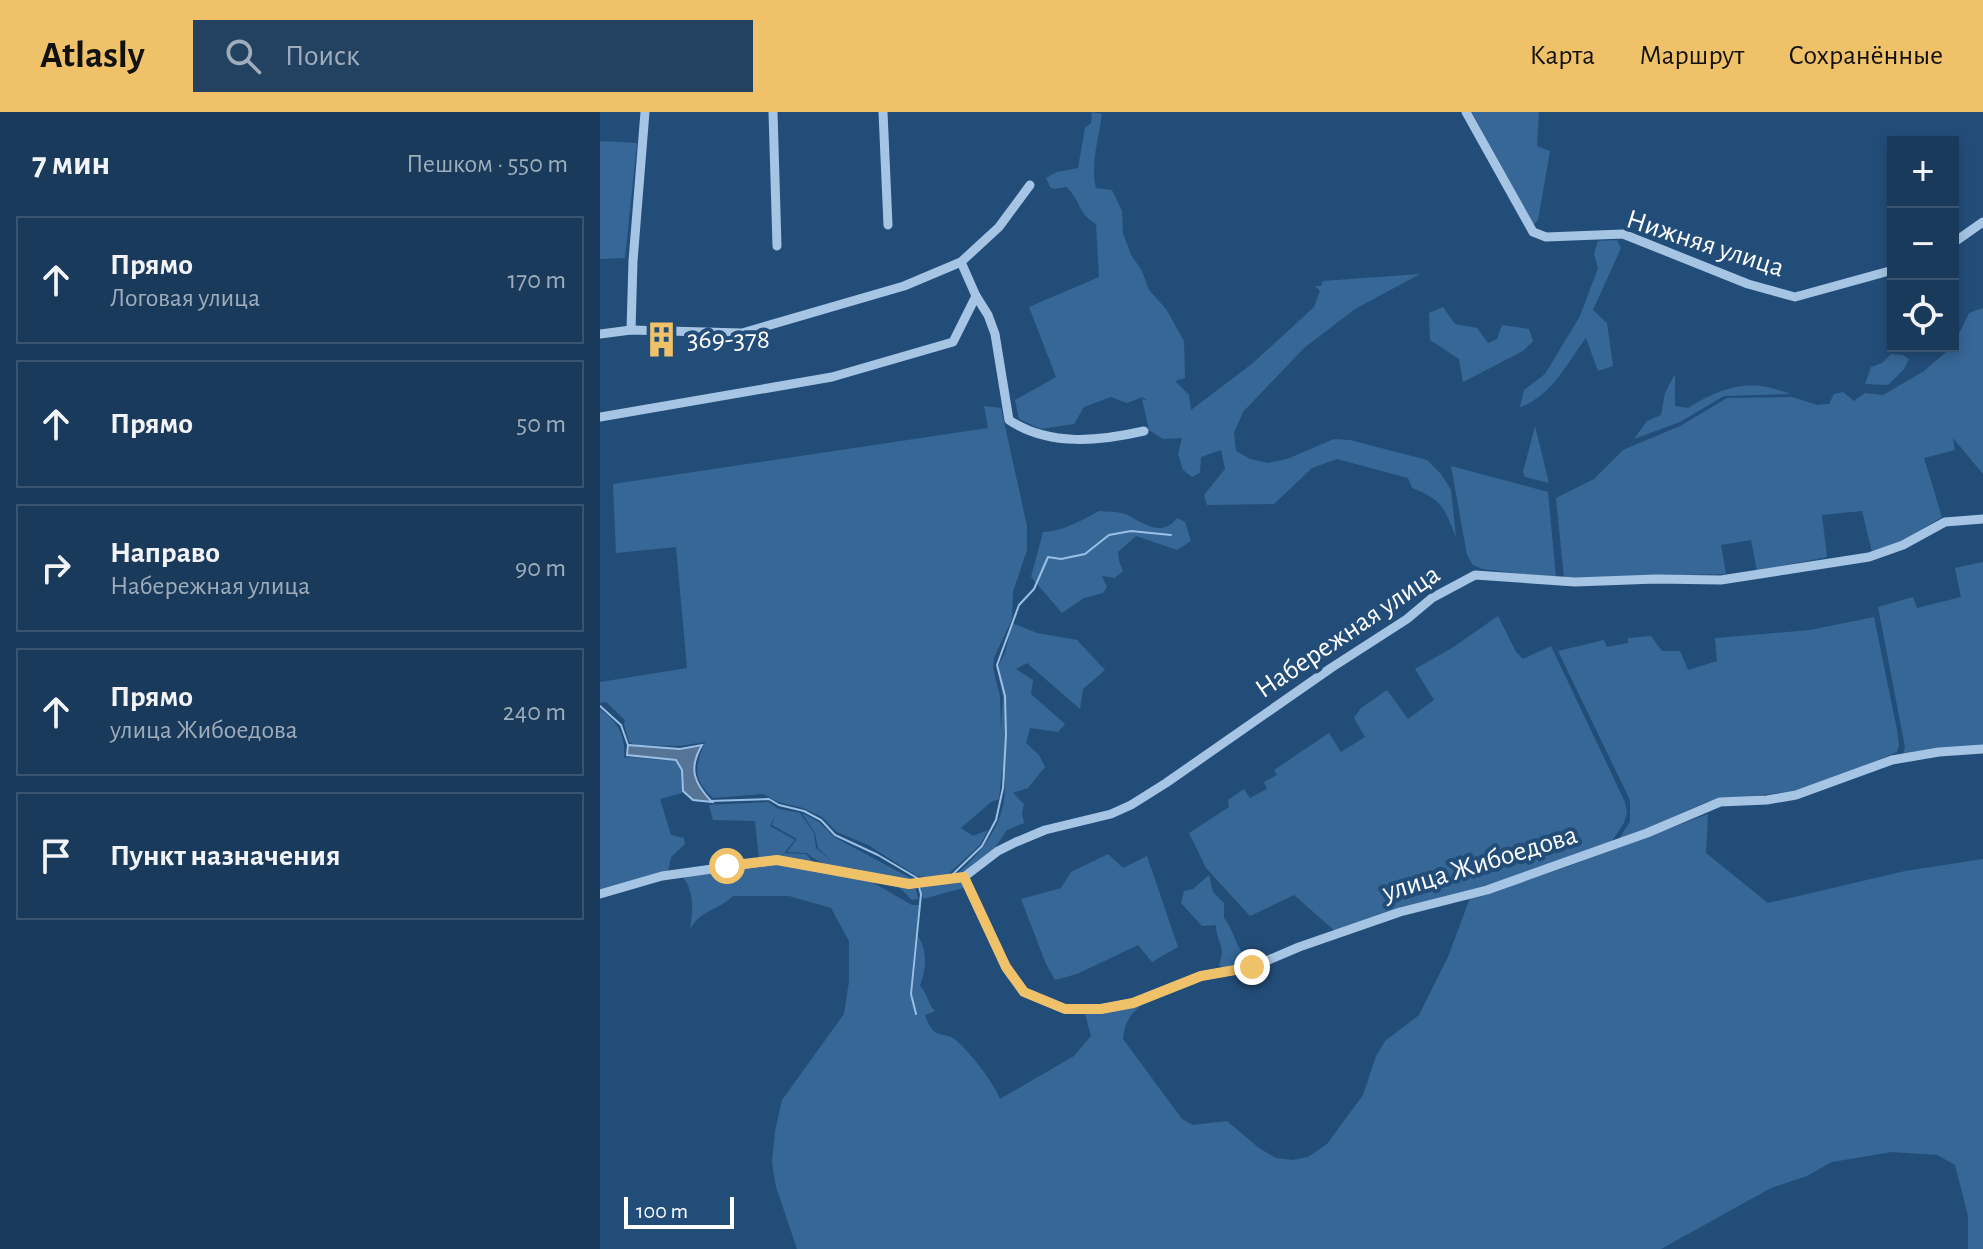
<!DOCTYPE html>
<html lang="ru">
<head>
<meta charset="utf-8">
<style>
	:root { --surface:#1a3a5b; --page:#234161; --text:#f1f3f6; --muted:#9fadbb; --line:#385471; --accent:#efc169 }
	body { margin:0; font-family:"Alegreya Sans",sans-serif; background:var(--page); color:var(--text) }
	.controls { position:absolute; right:24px; top:24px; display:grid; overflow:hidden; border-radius:0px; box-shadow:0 4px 12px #0003 }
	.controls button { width:72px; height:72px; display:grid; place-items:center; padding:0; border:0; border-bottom:2px solid var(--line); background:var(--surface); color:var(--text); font:40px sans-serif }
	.scale { position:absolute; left:24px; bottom:20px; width:110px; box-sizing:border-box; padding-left:8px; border:4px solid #fff; border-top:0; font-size:22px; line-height:28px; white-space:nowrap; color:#fff; -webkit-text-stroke:6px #234d79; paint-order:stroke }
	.stop { position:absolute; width:24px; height:24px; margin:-18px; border:6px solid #efc169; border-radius:50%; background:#fff }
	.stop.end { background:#efc169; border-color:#fff; box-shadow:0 2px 8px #0008 }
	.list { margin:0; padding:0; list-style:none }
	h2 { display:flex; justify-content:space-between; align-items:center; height:104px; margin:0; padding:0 32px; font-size:34px }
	h2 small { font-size:26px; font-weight:400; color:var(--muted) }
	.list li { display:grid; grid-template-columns:52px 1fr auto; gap:24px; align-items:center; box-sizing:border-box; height:128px; margin:0 16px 16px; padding:0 16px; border:2px solid var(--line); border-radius:0px }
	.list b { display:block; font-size:30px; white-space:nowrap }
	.list p { margin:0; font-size:26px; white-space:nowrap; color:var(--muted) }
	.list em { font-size:26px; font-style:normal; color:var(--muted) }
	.icon { flex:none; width:44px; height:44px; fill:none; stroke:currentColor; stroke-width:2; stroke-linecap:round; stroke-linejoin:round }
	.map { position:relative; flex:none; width:1383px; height:1137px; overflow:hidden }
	header { display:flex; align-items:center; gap:48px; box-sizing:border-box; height:112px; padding:0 40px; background:var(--accent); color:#111 }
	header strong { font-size:38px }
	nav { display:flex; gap:44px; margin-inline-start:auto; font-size:28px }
	.search { width:560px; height:72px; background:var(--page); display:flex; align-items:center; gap:20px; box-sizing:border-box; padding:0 28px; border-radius:0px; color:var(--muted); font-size:30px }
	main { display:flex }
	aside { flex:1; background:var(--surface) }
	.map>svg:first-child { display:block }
</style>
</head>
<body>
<header>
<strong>Atlasly</strong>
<div class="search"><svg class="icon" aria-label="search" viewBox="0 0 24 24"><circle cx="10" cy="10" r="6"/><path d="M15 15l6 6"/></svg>Поиск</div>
<nav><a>Карта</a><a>Маршрут</a><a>Сохранённые</a></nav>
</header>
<main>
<aside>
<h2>7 мин<small>Пешком · 550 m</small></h2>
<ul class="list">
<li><svg class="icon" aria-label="ahead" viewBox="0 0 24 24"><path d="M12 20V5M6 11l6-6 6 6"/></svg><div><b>Прямо</b><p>Логовая улица</p></div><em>170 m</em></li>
<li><svg class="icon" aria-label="ahead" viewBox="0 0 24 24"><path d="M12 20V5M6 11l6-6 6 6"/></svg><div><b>Прямо</b></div><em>50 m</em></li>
<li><svg class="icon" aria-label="right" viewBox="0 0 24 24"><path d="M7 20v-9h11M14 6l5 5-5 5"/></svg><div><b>Направо</b><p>Набережная улица</p></div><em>90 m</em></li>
<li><svg class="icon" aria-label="ahead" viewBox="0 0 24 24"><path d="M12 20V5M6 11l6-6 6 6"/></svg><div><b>Прямо</b><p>улица Жибоедова</p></div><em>240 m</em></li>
<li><svg class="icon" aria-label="arrive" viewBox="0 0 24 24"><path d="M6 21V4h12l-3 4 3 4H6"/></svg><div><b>Пункт назначения</b></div></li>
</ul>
</aside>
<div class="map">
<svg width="1383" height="1137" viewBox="0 0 1383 1137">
	<rect width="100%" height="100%" fill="#234d79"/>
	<g fill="#376797">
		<path d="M492,0L502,2C499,26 490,52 496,76L512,78L522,99L523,121L531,143L542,159L549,178L566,197L584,229L585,266L575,269L589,283L591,298L653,251L714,195L720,179L715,174H721L723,169L820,162L755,197L704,236L643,300L634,321L636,339L650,347L668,351L687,347L734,327L750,328L827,348L841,362L851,378L856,425C844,396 843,388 812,376L808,366L737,347L712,356L674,392L607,393L604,383L625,357L621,338L601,345L600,361L592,365L583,358L578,342L582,326L563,327L549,318L542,287L548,289L542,285L527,291L511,285L484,295L474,312L441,317L419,307L415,288L456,265L429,195L499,165L496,112C477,101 481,88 466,75L454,77L450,75L446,66L457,60L478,56L485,16L491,11Z"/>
		<polygon points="872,0 939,0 937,34 950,39 938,108 933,113"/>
		<polygon points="0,29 37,31 25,146 0,147"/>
		<path d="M1017,128L1021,136L993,198L1007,211L1013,254L998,259L986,226C967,251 951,285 920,295L924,278L945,262L980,204L998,156L994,142L998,129Z"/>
		<polygon points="843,195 855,212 877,216 888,231 897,227 902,213 929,217 933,229 923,239 863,270 859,247 830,228 829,201"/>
		<polygon points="1383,196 1383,362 1353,326 1355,338 1324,346 1342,405 1300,431 1272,440 1262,399 1222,403 1227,445 1157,459 1151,428 1121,433 1126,462 964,466 956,386 994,367 1023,338 1080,314 1127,286 1192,285 1217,293 1229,292 1234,282 1243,280 1254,289 1265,281 1283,283 1324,259 1353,234 1369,201"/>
		<polygon points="1291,242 1303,243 1309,247 1304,257 1288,273 1265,272 1271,255 1282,251"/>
		<path d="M1075,262V294L1088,296C1124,274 1150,266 1190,282L1124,284L1080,310L1034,327L1047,309L1061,303L1065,281Z"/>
		<path d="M384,294L401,296L427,414V438L413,480L412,507L394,546L393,556L400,584L401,618L403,585L397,556L405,541L412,511L437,521L477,528L505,558L483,577L480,597L427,551L416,557L433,568L431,582L465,612L458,620L430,616L426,631L439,643L445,655L428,676L413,681L424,692L422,701L424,711L407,718L392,740L365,767L363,776L323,787L319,768L346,771C380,745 415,704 402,658L399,687L391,690L361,716L373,724L388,718L380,733L343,767L317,764L268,733L237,720L222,705L203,696L178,690L163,682L113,686C92,667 95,654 105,630L80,634L36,633L29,630L24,613L25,608L6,590L0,591V570L87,556L76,435L16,441L13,372L388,316Z"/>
		<polygon points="935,314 949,371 925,365 923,360"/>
		<polygon points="851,354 948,380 956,466 882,457 873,453 867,443"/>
		<path d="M499,399C507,400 517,399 525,402C543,410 561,427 577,406L585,410L591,429L577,438L536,424L518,440L519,449L523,459L515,466L502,464L507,475L503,481L484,486L462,501L431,465L443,420C461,420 483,408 499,399Z"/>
		<polygon points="1383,450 1383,634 1303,643 1305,635 1278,495 1313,485 1317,496 1361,485 1355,456"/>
		<polygon points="898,504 916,540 923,547 951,534 1025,690 1027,701 1024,711 1010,732 880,777 735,819 694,783 650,804 606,756 589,721 629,695 628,688 644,677 650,686 667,677 664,670 677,663 674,658 729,621 741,640 765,625 754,606 761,596 787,578 808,607 834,588 815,557 852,536"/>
		<polygon points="1274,505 1297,618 1299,634 1297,640 1241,664 1193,679 1107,690 1018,729 1030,709 1030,688 958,539 1004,528 1007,535 1028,531 1028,526 1051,524 1062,539 1080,539 1088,558 1117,549 1115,526 1210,518"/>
		<path d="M0,597C17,609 26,624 24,646L26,645L75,649L81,658L82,681L60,687L71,723L84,726L85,732L71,745L68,759L0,777Z"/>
		<path d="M168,690L179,697L200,701L214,721L216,736L233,750L218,736L215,721L202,701L219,710L234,725L314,768L318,787L312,788L298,774C287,773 279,764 268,760C244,751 227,760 207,741L187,740L197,727L172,713L175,704L170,714L195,728L184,741L206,742L216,753L159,747L155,709L113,708L109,693Z"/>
		<path d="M1108,702L1106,741L1168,791L1305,759L1383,747V1137H1368V1104L1355,1053L1337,1043L1292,1040L1232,1050L1207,1064L1171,1076L1061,1137H197L176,1075L172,1051L175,1019L182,988L244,902L249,869V829L231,796L189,784H133C119,798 99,798 90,818C93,798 95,778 81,763L177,750L263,765L312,793H319L310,881L316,903L312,882L318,824C328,840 326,856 320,874C328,882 327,891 335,899L325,903C335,932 343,916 358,930C371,942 394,971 400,987L474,944L491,924L485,902L542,893C530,901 524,913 523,927L582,1007L593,1013L627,1009L659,1036L676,1046L693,1048L708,1045L727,1032L763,983L776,944L785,929L819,903L848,845L870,786L967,755Z"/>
		<polygon points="508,742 523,756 547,744 578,835 552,850 538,833 477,862 455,868 446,852 421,787 461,776 471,760"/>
		<path d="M609,763L613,780L624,791V806C633,816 634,830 643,842L639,853L624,856L619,853C627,833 616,831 616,813L602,814L581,791L584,779L593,777Z"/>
	</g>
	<path fill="#567596" stroke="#9ac0e5" stroke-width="2" d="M28,633L80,637L102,633C88,657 94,671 112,690L93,688L83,679L82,658L76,648L27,643Z"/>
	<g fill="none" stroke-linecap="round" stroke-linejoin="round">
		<g stroke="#9ac0e5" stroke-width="2">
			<polyline points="0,594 21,613 28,633"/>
			<polyline points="110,689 169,687 179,693 204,699 221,708 235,723 278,743 317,766"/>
			<polyline points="353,762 382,734 396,708 403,676 406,623 405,584 397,553 419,493 434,477 448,445 461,447 485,442 509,423 531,419 571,423"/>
			<polyline points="316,902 311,882 321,782 319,775"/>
		</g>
		<g stroke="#a6c5e4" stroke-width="9">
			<polyline points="173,0 177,134"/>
			<polyline points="283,0 288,113"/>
			<polyline points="866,0 933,120 946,125 1023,122 1148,172 1195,185 1293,158"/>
			<polyline points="1353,131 1383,110"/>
			<path d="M361,150L376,184L388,203L395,222L409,308C449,335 500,329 544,319"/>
			<polyline points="31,218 33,149 45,0"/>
			<polyline points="0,222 31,218 142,221 304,174 361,150 399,115 430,73"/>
			<polyline points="0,305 232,265 353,230 376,184"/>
			<polyline points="1383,407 1345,410 1303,433 1269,445 1121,468 1056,467 975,470 875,463 832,486 807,507 731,556 566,671 531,693 511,702 445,718 416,730 398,739 364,765 406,855 424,880 465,897 501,897 533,891 601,864 652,855 699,835 800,800 887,778 1047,721 1120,690 1167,688 1196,683 1292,648 1339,640 1383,637"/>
			<polyline points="0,782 62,764 177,748 309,772 364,765"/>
		</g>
	</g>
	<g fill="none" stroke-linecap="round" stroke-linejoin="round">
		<polyline stroke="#efc169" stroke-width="10" points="127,754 177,748 309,772 364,765 406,855 424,880 465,897 501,897 533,891 601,864 652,855"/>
	</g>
	<defs>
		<symbol id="building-bare" viewBox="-9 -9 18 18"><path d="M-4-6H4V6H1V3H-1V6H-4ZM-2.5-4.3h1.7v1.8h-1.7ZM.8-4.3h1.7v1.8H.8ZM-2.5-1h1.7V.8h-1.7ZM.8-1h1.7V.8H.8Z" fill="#efc169" stroke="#234d79" stroke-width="2.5" paint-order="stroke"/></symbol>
	</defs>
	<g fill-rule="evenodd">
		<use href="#building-bare" x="36" y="202" width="51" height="51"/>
	</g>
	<g text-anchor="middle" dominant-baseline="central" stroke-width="8" stroke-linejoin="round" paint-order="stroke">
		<g font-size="28" fill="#fff" stroke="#234d79">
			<text transform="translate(1105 132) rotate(18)">Нижняя улица</text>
			<text transform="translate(748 520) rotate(-34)">Набережная улица</text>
			<text transform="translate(880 752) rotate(-17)">улица Жибоедова</text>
		</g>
		<g font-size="28" fill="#fff" stroke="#234d79" text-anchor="start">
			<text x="87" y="228">369-378</text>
		</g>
	</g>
</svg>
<div class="controls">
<button>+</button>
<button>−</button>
<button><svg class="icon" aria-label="locate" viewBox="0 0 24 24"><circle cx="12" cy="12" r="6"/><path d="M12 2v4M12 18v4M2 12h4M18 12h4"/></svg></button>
</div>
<div class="scale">100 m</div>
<div class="stop" style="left:127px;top:754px"></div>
<div class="stop end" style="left:652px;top:855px"></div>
</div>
</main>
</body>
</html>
